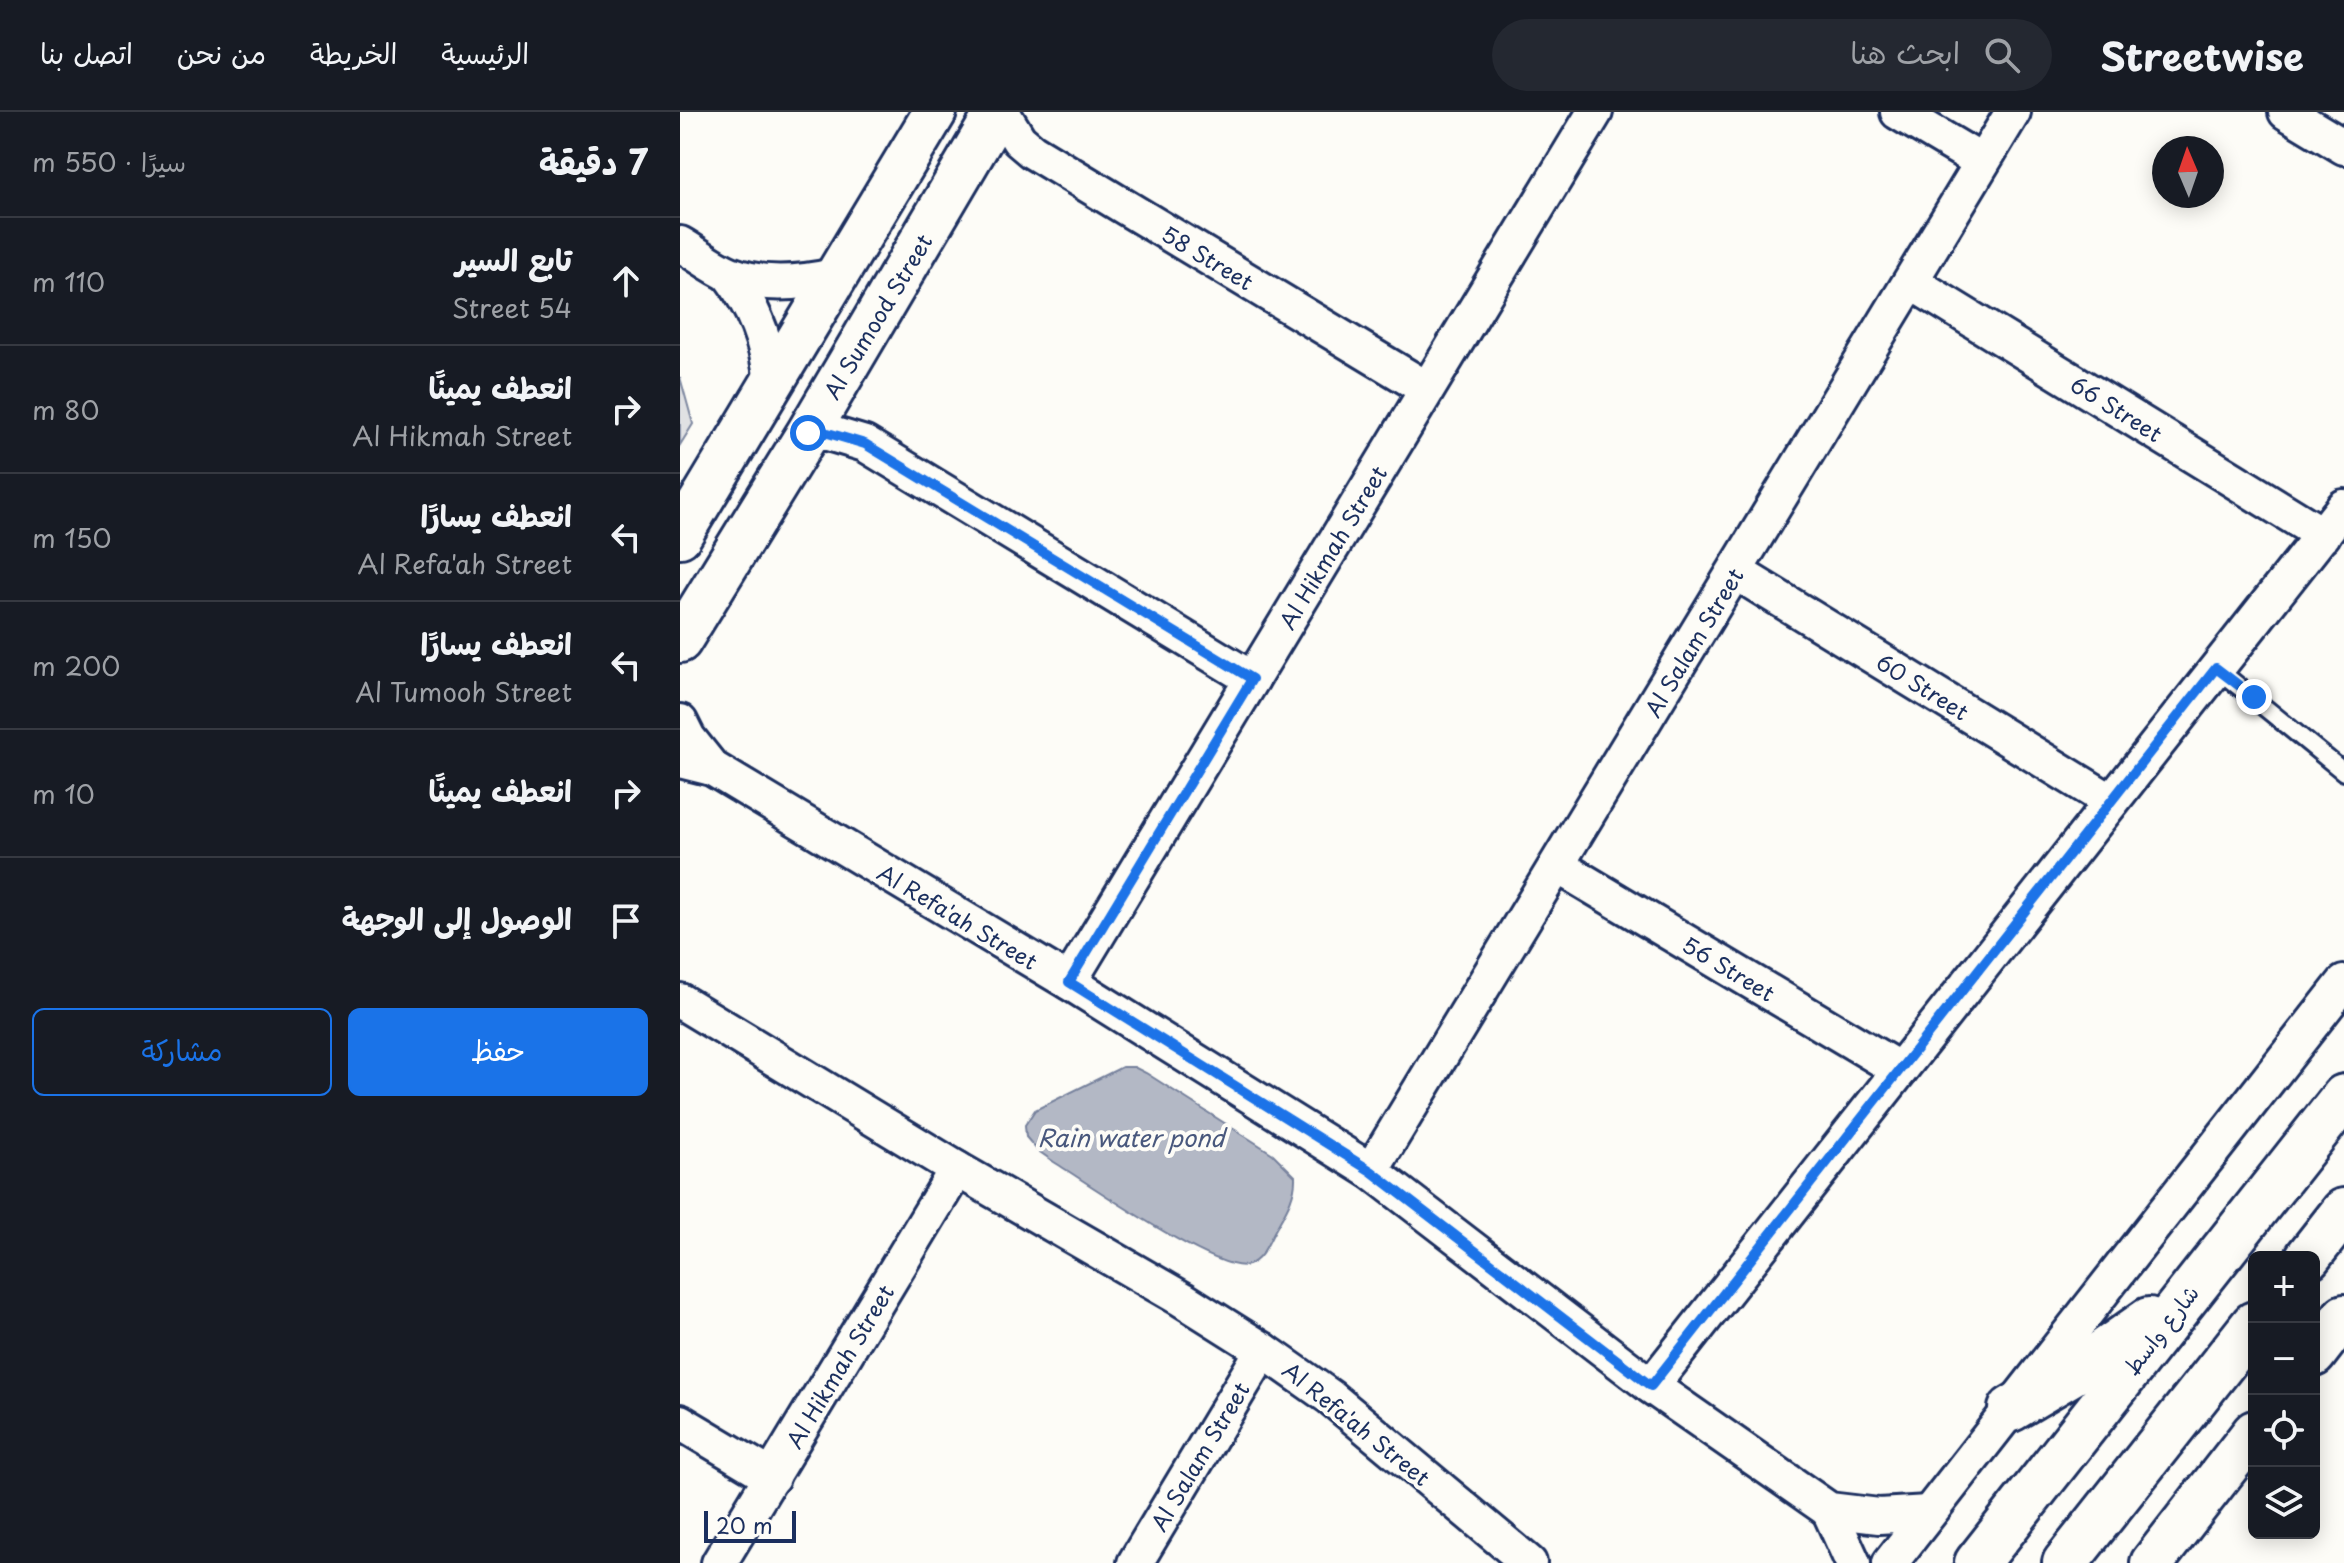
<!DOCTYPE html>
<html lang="ar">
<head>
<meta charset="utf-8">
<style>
	:root { --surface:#171b24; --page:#242831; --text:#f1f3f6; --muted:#9ea1a6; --line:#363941; --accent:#1a73e8 }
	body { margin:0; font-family:"Playpen Sans","Playpen Sans Arabic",sans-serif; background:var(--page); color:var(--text); direction:rtl }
	.controls { position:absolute; right:24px; bottom:24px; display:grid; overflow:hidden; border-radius:12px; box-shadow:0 4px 20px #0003 }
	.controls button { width:72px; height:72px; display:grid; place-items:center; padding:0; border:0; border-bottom:2px solid var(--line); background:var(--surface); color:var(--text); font:40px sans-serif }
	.compass { position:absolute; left:1472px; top:24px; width:72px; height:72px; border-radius:50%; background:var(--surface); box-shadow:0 4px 20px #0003; rotate:358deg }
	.scale { position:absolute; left:24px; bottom:20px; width:92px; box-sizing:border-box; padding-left:8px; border:4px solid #1b2f5e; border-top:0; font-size:22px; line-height:28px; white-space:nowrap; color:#1b2f5e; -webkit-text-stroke:6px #fdfcf7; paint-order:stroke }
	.stop { position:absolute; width:24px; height:24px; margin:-18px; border:6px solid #1a73e8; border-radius:50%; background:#fff }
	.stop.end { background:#1a73e8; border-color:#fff; box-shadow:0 2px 8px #0008 }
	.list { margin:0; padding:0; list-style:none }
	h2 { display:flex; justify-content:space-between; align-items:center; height:104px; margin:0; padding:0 32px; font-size:34px }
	h2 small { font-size:26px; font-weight:400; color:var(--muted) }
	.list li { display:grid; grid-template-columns:52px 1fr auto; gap:24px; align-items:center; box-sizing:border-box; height:128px; padding:0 32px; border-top:2px solid var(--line) }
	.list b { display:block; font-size:30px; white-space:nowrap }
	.list p { margin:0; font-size:26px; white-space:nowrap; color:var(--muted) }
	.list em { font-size:26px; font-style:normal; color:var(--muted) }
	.actions { display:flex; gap:16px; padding:24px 32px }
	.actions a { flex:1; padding:18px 0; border:2px solid var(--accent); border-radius:12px; text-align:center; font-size:28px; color:var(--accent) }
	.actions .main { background:var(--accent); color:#fff }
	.icon { flex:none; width:44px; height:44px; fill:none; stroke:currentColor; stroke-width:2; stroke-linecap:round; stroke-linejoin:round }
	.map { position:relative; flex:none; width:1664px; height:1451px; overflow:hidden; direction:ltr }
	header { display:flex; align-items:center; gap:48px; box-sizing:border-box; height:112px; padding:0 40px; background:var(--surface); border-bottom:2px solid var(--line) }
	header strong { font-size:38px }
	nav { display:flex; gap:44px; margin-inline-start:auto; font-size:28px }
	.search { width:560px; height:72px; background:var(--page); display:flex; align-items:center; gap:20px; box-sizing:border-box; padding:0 28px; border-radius:44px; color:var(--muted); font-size:30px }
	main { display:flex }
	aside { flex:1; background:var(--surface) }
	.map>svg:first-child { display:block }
</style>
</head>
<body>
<header>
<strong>Streetwise</strong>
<div class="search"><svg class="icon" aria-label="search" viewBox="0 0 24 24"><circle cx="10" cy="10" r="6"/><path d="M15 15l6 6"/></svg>ابحث هنا</div>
<nav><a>الرئيسية</a><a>الخريطة</a><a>من نحن</a><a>اتصل بنا</a></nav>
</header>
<main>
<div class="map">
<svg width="1664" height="1451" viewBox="0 0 1664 1451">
	<rect width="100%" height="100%" fill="#fdfcf7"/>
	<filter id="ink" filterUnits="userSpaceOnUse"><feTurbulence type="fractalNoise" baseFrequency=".0125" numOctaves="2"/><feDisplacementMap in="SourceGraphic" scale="16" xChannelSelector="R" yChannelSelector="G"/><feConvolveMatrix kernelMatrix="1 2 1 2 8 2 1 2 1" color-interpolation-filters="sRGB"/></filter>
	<g filter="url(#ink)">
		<polygon fill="#e0e1e3" stroke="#7e88a0" stroke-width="2" points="0,265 13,312 0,333"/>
		<path fill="#b3b8c5" stroke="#76819c" stroke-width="2" d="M442,955H454L466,961L593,1042L615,1064C616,1085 604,1102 594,1120C587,1133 582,1148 568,1153C539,1163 405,1069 374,1050L357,1038L346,1025L345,1013L355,998Z"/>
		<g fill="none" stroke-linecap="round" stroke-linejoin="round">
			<defs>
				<polyline id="service" points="1536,556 1664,660"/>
				<g id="minor">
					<polyline points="322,0 339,28 352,39 747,277"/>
					<polyline points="1218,0 1302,50"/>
					<polyline points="1606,0 1664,35"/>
					<path d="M0,132C16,141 33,155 50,162C83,175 124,171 158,163"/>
					<path d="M49,162C74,195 87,229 92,270"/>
					<polyline points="1231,170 1643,423"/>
					<polyline points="128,321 148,321 185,332 572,567"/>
					<polyline points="1056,460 1430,689"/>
					<polyline points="0,610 8,626 32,656"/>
					<polyline points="0,648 32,656 389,870 691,1059 971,1274 1149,1398 1199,1404 1248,1401"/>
					<polyline points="878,754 1220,958"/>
					<polyline points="389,870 915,0"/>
					<polyline points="0,889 277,1057 502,1187 583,1238 650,1285 849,1451"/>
					<polyline points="691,1059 1333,0"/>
					<polyline points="971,1274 1664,395"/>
					<polyline points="0,1310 92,1365"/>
					<polyline points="1149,1398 1173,1451"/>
					<polyline points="39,1451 277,1057"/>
					<polyline points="455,1451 583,1238"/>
					<polyline points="1210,1451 1664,871"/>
				</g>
				<g id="tertiary">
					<polyline points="0,424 255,0"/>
					<polyline points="0,529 128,321 317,0"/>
					<polyline points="1634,1243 1664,1204"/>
					<polyline points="1472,1451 1574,1320"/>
				</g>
				<g id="trunk">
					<polyline points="1628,1145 1664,1099"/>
					<polyline points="1331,1297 1402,1255 1469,1208"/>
					<polyline points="1297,1451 1664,985"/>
					<polyline points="1385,1451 1574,1212"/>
				</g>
			</defs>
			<use href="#service" stroke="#1b2f5e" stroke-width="22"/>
			<use href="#minor" stroke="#1b2f5e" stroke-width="40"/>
			<use href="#tertiary" stroke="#1b2f5e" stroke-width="48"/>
			<use href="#trunk" stroke="#1b2f5e" stroke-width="50"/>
			<use href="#service" stroke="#fdfcf7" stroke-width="16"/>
			<use href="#minor" stroke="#fdfcf7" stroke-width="34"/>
			<use href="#tertiary" stroke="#fdfcf7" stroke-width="42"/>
			<use href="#trunk" stroke="#fdfcf7" stroke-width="44"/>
		</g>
	</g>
	<g fill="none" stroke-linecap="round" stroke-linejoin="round" filter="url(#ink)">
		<polyline stroke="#1a73e8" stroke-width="10" points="128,321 148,321 185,332 572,567 389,870 691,1059 971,1274 1536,556 1574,585"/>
	</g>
	<g text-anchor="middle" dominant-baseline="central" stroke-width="8" stroke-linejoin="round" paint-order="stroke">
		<g font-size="22" fill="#1b2f5e" stroke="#fdfcf7">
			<text transform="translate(528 145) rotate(31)">58 Street</text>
			<text transform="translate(197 204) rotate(-59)">Al Sumood Street</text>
			<text transform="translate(1437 296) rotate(32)">66 Street</text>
			<text transform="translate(652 435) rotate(-59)">Al Hikmah Street</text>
			<text transform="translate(1013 530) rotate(-59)">Al Salam Street</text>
			<text transform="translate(1243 574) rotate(32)">60 Street</text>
			<text transform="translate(278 804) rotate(31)">Al Refa'ah Street</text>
			<text transform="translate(1049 856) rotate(31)">56 Street</text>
			<text transform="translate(1480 1217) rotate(-52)">شارع واسط</text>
			<text transform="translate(159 1254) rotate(-59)">Al Hikmah Street</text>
			<text transform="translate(677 1311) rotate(39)">Al Refa'ah Street</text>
			<text transform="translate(519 1344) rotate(-59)">Al Salam Street</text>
		</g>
		<g font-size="24" font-style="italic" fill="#49587d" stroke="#fdfcf7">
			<text x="451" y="1025">Rain water pond</text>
		</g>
	</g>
</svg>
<div class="controls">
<button>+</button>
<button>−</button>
<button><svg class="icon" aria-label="locate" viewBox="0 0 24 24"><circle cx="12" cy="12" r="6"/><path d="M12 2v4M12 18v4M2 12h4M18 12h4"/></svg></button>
<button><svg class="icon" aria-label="layers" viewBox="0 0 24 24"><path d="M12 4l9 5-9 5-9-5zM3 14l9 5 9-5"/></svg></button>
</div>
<svg class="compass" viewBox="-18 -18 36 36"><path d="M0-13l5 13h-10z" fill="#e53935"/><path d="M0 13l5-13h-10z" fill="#9ea1a6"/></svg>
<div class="scale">20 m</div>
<div class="stop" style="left:128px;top:321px"></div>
<div class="stop end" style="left:1574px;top:585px"></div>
</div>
<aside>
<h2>7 دقيقة<small>سيرًا · 550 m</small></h2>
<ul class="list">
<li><svg class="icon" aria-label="ahead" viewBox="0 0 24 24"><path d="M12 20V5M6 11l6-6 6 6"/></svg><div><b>تابع السير</b><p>54 Street</p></div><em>110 m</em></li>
<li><svg class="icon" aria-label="right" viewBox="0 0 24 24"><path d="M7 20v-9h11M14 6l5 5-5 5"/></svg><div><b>انعطف يمينًا</b><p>Al Hikmah Street</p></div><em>80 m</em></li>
<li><svg class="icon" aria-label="left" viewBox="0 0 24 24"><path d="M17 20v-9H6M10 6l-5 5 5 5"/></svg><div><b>انعطف يسارًا</b><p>Al Refa'ah Street</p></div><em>150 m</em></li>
<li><svg class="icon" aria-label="left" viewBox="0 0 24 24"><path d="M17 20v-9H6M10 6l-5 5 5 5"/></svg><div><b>انعطف يسارًا</b><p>Al Tumooh Street</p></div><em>200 m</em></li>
<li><svg class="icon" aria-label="right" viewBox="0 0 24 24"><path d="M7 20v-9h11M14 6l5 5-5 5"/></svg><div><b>انعطف يمينًا</b></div><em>10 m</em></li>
<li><svg class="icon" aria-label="arrive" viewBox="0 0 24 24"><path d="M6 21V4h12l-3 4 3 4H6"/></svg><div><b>الوصول إلى الوجهة</b></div></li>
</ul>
<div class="actions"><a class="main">حفظ</a><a>مشاركة</a></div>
</aside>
</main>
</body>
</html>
